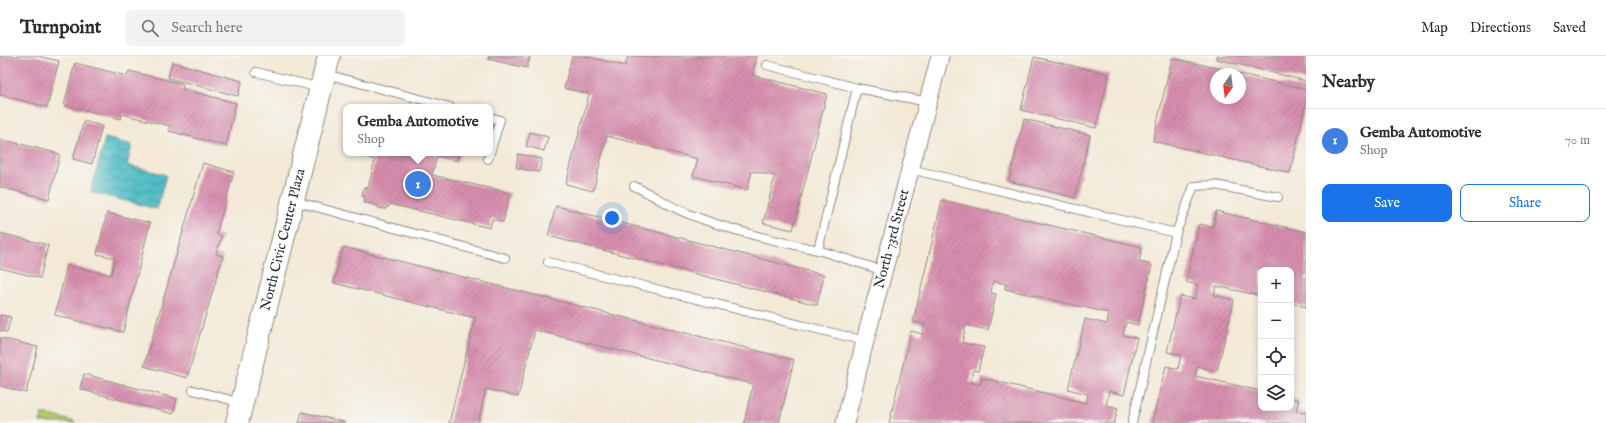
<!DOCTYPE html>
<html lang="en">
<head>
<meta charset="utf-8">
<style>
	:root { --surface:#fff; --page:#f2f2f3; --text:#2b2b33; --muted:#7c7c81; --line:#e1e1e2; --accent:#1a73e8 }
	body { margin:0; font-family:"IM FELL English",serif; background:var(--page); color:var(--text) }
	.controls { position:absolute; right:12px; bottom:12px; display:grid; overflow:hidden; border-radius:8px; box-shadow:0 2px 10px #0003 }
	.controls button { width:36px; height:36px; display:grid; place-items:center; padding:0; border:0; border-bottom:1px solid var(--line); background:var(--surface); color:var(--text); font:20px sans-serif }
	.compass { position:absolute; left:1210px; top:12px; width:36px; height:36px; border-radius:50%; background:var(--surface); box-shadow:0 2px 10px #0003; rotate:194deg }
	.you { position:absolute; left:612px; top:162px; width:14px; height:14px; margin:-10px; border:3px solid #fff; border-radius:50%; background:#1a73e8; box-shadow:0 0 0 6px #1a73e833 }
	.badge { display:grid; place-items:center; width:26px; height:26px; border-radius:50%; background:var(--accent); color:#fff; font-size:13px; font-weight:700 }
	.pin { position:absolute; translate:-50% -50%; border:2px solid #fff; box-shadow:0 1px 4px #0006 }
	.popup { position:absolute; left:343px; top:48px; width:150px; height:52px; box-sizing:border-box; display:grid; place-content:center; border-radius:8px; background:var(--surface); filter:drop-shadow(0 1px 3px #0005); font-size:13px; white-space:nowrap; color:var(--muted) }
	.popup b { font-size:15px; color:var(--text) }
	.popup::after { content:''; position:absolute; left:50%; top:100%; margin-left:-8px; border:8px solid transparent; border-top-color:var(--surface) }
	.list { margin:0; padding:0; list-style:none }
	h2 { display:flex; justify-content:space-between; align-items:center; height:52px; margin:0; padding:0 16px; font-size:17px }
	h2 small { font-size:13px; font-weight:400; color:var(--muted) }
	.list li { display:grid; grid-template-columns:26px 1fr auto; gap:12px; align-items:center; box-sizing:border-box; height:64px; padding:0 16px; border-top:1px solid var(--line) }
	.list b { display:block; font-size:15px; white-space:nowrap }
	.list p { margin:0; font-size:13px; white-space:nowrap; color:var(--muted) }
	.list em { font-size:13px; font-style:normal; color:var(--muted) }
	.actions { display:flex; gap:8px; padding:12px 16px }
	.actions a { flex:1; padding:9px 0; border:1px solid var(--accent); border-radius:8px; text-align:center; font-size:14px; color:var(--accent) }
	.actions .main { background:var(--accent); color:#fff }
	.icon { flex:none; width:22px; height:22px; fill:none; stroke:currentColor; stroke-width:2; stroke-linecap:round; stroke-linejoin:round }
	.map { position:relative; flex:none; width:1306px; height:367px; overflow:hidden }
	header { display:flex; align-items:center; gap:24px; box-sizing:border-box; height:56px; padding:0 20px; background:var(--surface); border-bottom:1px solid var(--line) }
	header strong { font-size:19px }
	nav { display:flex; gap:22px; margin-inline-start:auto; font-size:14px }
	.search { width:280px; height:36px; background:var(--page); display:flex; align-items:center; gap:10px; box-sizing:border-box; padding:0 14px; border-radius:8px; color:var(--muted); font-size:15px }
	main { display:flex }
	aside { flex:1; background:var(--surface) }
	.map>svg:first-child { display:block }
</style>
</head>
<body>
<header>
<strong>Turnpoint</strong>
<div class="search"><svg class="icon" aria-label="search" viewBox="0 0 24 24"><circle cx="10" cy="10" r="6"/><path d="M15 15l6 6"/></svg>Search here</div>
<nav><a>Map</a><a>Directions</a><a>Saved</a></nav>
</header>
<main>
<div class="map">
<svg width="1306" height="367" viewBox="0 0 1306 367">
	<defs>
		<pattern id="water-waves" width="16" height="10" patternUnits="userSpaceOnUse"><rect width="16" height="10" fill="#4dbbc4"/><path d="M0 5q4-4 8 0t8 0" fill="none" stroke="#40989f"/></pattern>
		<pattern id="building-hatch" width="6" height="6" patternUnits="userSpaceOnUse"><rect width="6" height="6" fill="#d88eae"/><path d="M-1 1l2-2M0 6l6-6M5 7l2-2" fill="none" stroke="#af748e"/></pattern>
	</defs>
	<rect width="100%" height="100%" fill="#f6f6f2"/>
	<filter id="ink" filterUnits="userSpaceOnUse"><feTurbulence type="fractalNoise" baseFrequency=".025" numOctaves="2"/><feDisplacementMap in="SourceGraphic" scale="8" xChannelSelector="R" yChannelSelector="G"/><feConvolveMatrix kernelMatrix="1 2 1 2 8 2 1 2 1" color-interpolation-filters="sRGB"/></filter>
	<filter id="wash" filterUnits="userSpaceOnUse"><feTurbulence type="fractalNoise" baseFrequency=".012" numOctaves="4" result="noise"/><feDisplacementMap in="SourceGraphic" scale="16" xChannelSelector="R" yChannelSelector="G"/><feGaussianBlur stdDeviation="0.9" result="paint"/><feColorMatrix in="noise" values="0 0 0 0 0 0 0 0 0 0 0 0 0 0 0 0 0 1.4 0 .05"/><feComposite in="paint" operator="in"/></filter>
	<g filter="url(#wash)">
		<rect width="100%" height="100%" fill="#f3e9d6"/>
		<polygon fill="#b0c76c" stroke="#6e794c" points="43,357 75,366 74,367 40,367"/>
		<polygon fill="url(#water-waves)" stroke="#3c7378" points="105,82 132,89 127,109 166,119 157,153 91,136"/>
		<g id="blocks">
			<g fill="url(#building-hatch)" fill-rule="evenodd">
				<polygon points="0,0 37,0 59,5 47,51 0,39"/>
				<polygon points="489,0 530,0 527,12 488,3"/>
				<polygon points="572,0 585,0 625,10 628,0 757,0 752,19 827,38 793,174 763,167 775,120 752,115 747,134 693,120 698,103 607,80 593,135 566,128 589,38 564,32"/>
				<polygon points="1217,0 1306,0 1306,25 1217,3"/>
				<polygon points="1034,1 1109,18 1096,72 1021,54"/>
				<polygon points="1172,2 1239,17 1216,18 1216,42 1240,42 1240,18 1306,33 1306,47 1290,117 1153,85"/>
				<polygon points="172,6 242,25 238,40 168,22"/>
				<polygon points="75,7 127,20 129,15 183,28 182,33 236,47 226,90 169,75 170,70 122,58 121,63 64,49"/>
				<polygon points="1024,63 1090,79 1075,142 1009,125"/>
				<polygon points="84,65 102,70 92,108 73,103"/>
				<polygon points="530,76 548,81 544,95 526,90"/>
				<polygon points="0,83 60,98 49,143 0,131"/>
				<polygon points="369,97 460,97 458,105 437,100 432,119 510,137 503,166 492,163 490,172 390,148 389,151 387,150 386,153 378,152 378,150 364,146 365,140 362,140 364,131 368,132 375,104 368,102"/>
				<polygon points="518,98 542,103 539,116 516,112"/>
				<polygon points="203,107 234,116 216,178 222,180 216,198 223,200 187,322 144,310"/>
				<path d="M942,144L1142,191L1139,206L1152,209L1138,269L1126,266L1123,279L1137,282L1124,339L1109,335L1106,349L1118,352L1114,367H889L911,275L922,278L925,268L913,266ZM993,225L1006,228L1005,233L1109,257L1107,268L1085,263L1068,333L1088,338L1086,347L982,322L980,329L970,326L973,314L978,315L984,291L962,287L966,269L988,274L996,238L991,237Z"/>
				<polygon points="556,150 824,219 817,249 548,180"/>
				<polygon points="1216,155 1306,176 1306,251 1291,247 1291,214 1261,214 1261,240 1216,230 1214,239 1234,244 1217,315 1197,310 1195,320 1261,335 1261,352 1291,352 1291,342 1299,344 1296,355 1304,356 1306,355 1306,367 1152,367 1166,310 1178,313 1181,299 1167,296 1180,240 1195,243 1198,229 1186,226 1199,168 1213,171"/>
				<polygon points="107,157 150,167 123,276 55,259 67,209 111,219 115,202 97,198"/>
				<polygon points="0,177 48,189 40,222 0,212"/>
				<polygon points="343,191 794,304 779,367 744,367 753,328 535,274 518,341 486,333 478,367 449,367 475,262 334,227"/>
				<polygon points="0,259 11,261 7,276 0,275"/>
				<polygon points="0,282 38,291 26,337 0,330"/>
				<polygon points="84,318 177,343 173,358 80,333"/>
				<polygon points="302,356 344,366 344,367 299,367"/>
			</g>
		</g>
	</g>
	<g filter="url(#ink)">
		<use href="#blocks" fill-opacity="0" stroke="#8f8a80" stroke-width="1"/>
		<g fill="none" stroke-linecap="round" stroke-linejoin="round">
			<defs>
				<g id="lane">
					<polyline points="767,9 857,32"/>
					<polyline points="256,16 320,32"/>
					<polyline points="325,18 450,51"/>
					<polyline points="488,103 500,64 490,61"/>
					<polyline points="910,113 1176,177 1132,367"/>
					<path d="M634,130C653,139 672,152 691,159C732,175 776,185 818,194"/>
					<polyline points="294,145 505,202"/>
					<polyline points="1176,177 1194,130 1215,129 1278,141"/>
					<polyline points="548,206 865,285"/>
					<polyline points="884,215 818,194 857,32 928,46"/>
					<polyline points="193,334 242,347"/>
				</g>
				<g id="street">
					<path id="s1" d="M845,367L865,285L940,0"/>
				</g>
				<g id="secondary">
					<path id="s2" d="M237,367L329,0"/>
				</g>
			</defs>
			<use href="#lane" stroke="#8f8a80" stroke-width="10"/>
			<use href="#street" stroke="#8f8a80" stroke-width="19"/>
			<use href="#secondary" stroke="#8f8a80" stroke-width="24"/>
			<use href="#lane" stroke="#fff" stroke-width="8"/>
			<use href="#street" stroke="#fff" stroke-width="17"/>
			<use href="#secondary" stroke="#fff" stroke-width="22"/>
		</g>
	</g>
	<g text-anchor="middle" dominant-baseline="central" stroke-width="3.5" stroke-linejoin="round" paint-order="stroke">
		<g font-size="14" fill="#2b2b2b" stroke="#f6f6f2">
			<text stroke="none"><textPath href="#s1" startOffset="190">North 73rd Street</textPath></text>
			<text stroke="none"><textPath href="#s2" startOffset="189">North Civic Center Plaza</textPath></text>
		</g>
	</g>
</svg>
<div class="controls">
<button>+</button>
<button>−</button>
<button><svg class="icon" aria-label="locate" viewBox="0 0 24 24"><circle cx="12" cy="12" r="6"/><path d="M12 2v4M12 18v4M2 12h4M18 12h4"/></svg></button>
<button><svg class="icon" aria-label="layers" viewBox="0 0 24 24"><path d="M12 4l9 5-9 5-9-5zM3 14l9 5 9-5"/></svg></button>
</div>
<svg class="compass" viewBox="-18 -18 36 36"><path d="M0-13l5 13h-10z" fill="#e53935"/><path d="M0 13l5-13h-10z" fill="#7c7c81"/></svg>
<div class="you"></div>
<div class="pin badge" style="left:418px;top:128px;background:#3f7fe0">1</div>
<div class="popup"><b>Gemba Automotive</b>Shop</div>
</div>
<aside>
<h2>Nearby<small></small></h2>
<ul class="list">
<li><span class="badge" style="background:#3f7fe0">1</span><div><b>Gemba Automotive</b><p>Shop</p></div><em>70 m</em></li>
</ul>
<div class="actions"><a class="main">Save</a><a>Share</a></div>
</aside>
</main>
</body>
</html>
